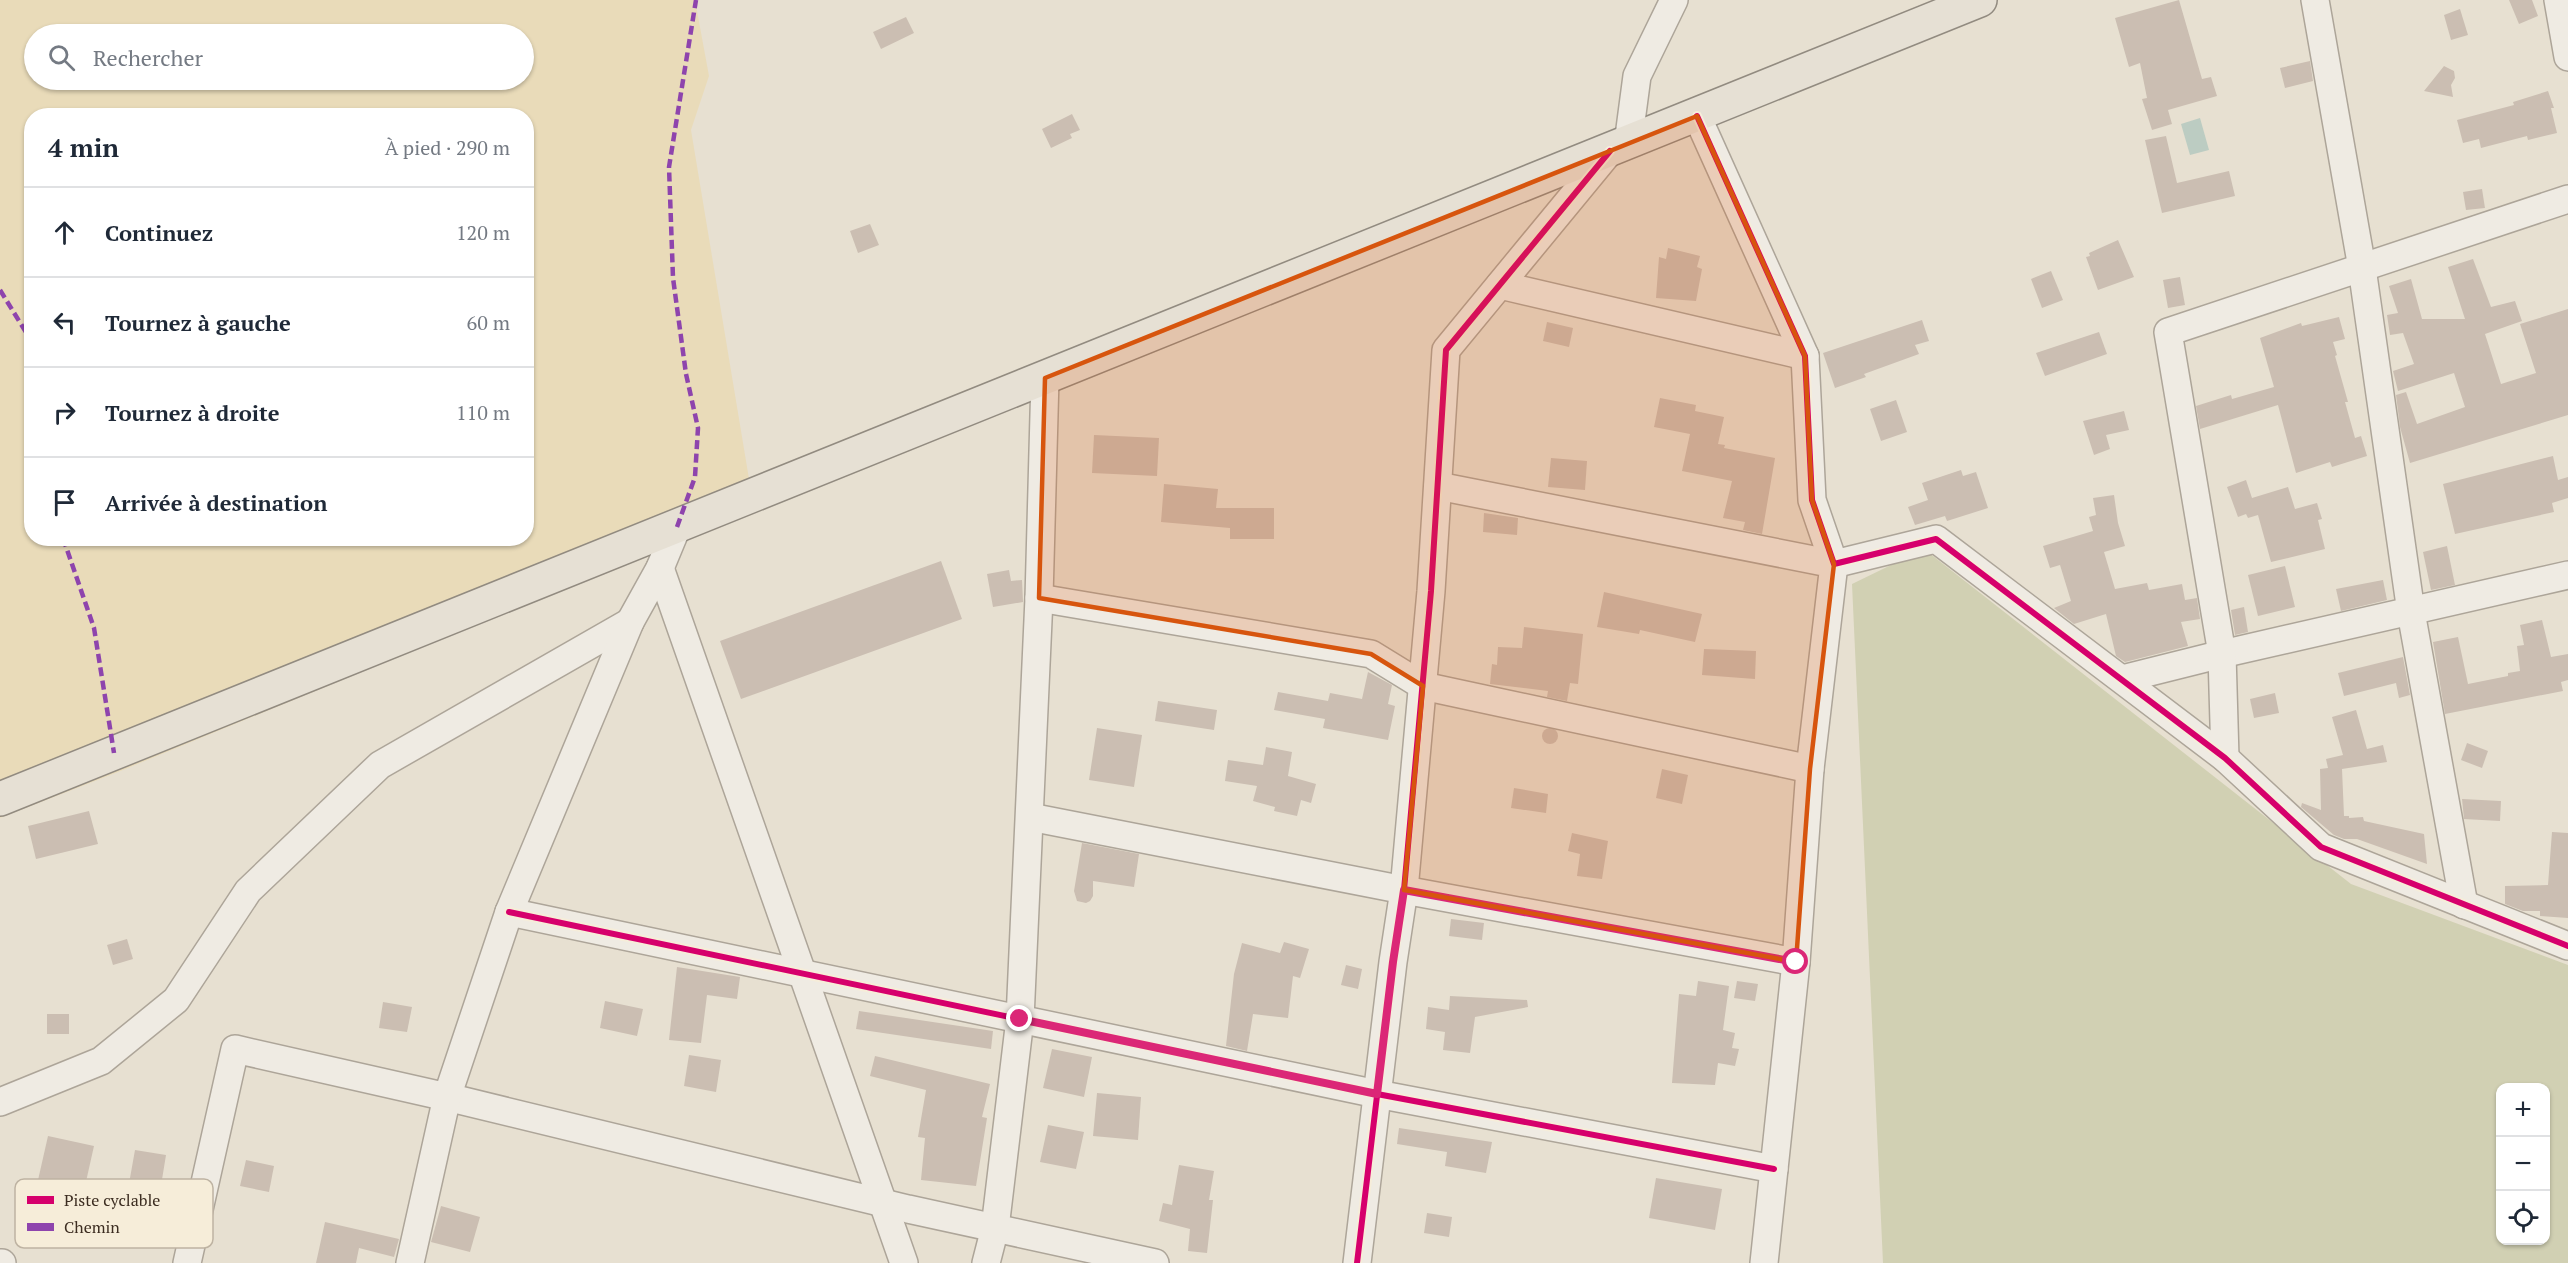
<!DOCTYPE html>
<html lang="fr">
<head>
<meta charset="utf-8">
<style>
	:root { --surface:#fff; --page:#f6f6f7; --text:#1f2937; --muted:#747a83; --line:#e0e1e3 }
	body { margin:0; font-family:"PT Serif",serif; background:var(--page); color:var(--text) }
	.controls { position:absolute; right:18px; bottom:18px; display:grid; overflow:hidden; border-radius:12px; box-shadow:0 2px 4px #0004 }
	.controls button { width:54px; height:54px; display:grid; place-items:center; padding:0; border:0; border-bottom:2px solid var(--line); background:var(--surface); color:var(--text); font:30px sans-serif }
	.stop { position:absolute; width:18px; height:18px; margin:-14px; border:4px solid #db2777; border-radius:50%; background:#fff }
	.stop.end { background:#db2777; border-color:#fff; box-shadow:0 2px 6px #0008 }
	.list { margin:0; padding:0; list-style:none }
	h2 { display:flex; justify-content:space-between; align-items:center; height:78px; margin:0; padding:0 24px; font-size:26px }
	h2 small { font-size:20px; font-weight:400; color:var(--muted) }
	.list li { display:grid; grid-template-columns:39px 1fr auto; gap:18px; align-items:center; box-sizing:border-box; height:90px; padding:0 24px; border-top:2px solid var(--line) }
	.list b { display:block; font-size:22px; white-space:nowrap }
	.list em { font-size:20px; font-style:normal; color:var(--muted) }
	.icon { flex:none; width:33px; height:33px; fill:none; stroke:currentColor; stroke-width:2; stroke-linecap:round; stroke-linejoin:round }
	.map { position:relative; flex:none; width:2568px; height:1263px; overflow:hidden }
	.search { position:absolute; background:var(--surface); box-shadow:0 2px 4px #0004; left:24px; top:24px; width:510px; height:66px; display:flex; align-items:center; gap:15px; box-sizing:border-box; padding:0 21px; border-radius:33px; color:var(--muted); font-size:22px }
	.panel { position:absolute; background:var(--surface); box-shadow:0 2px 4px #0004; left:24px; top:108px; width:510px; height:438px; border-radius:24px }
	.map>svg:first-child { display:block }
</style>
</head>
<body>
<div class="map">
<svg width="2568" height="1263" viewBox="0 0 2568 1263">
	<rect width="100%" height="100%" fill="#e7e0d1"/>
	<path fill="#e9dbb9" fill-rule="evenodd" d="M0,0H695L709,76L691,130L752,497L751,512L118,772L0,818ZM34,34H524V80H34ZM32,116H526V538H32Z"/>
	<path fill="#d1d0b3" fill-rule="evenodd" d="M1924,549L2351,884L2568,965V1263H1883L1852,584ZM2500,1088H2546V1240H2500Z"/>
	<polygon fill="#bcccc2" points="2200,118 2209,150 2190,155 2181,124"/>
	<g fill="#cbbeb2">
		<polygon points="2179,0 2202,79 2211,77 2217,96 2168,110 2172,124 2152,130 2142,99 2147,98 2140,63 2129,67 2115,18"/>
		<polygon points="2509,0 2532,0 2538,16 2519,24"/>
		<polygon points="2460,9 2468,35 2451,40 2444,15"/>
		<polygon points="906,17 914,33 881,49 873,32"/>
		<polygon points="2310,61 2313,81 2285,88 2280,68"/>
		<polygon points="2444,66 2454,71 2455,78 2451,85 2453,97 2424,91"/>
		<polygon points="2548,91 2554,108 2551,108 2557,133 2528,140 2527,136 2481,148 2479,139 2463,143 2457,120 2514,105 2513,102"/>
		<polygon points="1072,114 1080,130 1070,134 1072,138 1051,148 1042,129"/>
		<polygon points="2166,136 2177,183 2229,171 2235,196 2162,213 2145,140"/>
		<polygon points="2482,189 2485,208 2466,210 2463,192"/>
		<polygon points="870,224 879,245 858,253 850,231"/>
		<polygon points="2118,240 2134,277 2098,290 2086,257 2090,256 2089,253"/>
		<polygon points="1668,248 1700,256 1697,267 1702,269 1696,301 1656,298 1659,257 1666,259"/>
		<polygon points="2473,259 2491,307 2515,301 2522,321 2485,334 2501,384 2536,373 2520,324 2568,309 2568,415 2410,463 2400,427 2396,395 2406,392 2417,424 2465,407 2454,373 2398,391 2393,371 2414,364 2403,333 2390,335 2387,315 2398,313 2389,286 2411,279 2422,319 2465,319 2448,267"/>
		<polygon points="2051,271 2063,300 2042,308 2031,279"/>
		<polygon points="2180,277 2185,305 2168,308 2163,280"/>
		<polygon points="2339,317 2345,339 2333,342 2337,355 2335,356 2348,402 2345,402 2355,438 2361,436 2367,456 2332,467 2330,462 2296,473 2278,405 2200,429 2196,406 2231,395 2232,399 2274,387 2260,338 2301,323 2302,326"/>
		<polygon points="1922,320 1929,341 1915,345 1919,354 1864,374 1866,377 1835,388 1823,353"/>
		<polygon points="1547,322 1573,328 1569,347 1543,341"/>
		<polygon points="2099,332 2107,354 2045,376 2036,353"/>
		<polygon points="1660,398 1696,405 1695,411 1724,417 1718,444 1725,445 1724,448 1775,458 1762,534 1743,530 1745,522 1723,518 1732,481 1682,471 1690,434 1654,427"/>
		<polygon points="1896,400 1907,432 1881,441 1870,409"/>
		<polygon points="2124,411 2129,430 2106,435 2110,449 2094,455 2083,421"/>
		<polygon points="1094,435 1159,438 1157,476 1092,473"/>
		<polygon points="2553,456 2558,480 2568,477 2568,498 2552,503 2554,512 2455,534 2443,484"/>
		<polygon points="1551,458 1587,461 1585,490 1548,487"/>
		<polygon points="1961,470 1963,476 1976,472 1988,508 1947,521 1945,516 1915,525 1908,507 1928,500 1922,483"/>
		<polygon points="2246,480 2252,498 2288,487 2295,509 2317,503 2322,519 2318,520 2325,549 2271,562 2258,515 2248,518 2246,514 2238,517 2227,487"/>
		<polygon points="1164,484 1218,489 1216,508 1274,508 1274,539 1230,539 1230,528 1161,522"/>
		<polygon points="2114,495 2118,523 2125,546 2104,552 2115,589 2147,583 2149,590 2182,584 2185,600 2197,598 2200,619 2181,622 2188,646 2125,662 2116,656 2106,614 2074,624 2054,608 2071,601 2060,565 2050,568 2043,546 2093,531 2089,517 2096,515 2093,498"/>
		<polygon points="1484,513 1518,518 1517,535 1483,532"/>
		<polygon points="2447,546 2455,585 2431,590 2423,552"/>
		<polygon points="941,561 962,619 741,699 720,641"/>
		<polygon points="2285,566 2295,607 2258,616 2248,575"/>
		<polygon points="1009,570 1011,581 1022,580 1023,602 993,607 987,574"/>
		<polygon points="2383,580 2387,600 2341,611 2336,589"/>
		<polygon points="1604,592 1702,614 1695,642 1640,630 1639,634 1597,627"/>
		<polygon points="2244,607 2248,632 2235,635 2231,610"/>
		<polygon points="2542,620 2551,657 2568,654 2568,680 2561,682 2563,691 2445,714 2433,642 2458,637 2468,684 2508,676 2508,673 2520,671 2517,646 2524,645 2520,625"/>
		<polygon points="1524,627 1583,634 1578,684 1570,683 1567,701 1547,697 1548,691 1490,684 1492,664 1497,665 1498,647 1522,648"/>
		<polygon points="1704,649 1756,651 1755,679 1702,675"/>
		<polygon points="2403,657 2410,695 2399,698 2396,683 2344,696 2338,673"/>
		<polygon points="1368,672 1392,685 1388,704 1395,706 1388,740 1323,728 1325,719 1274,710 1278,692 1328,701 1330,693 1362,699"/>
		<polygon points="2275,693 2279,713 2254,718 2250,699"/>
		<polygon points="1158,701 1217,710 1214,730 1155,721"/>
		<polygon points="2356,710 2367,749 2383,745 2387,762 2342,769 2344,816 2349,816 2349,818 2363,817 2364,821 2424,834 2427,864 2357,839 2344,839 2334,835 2301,807 2302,803 2321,810 2320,769 2328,768 2326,759 2343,755 2332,717"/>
		<circle cx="1550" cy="736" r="8"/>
		<polygon points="1097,728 1142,735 1134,787 1089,780"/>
		<polygon points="2467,743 2488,751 2482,768 2461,760"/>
		<polygon points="1266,747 1292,752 1288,776 1316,784 1311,803 1301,800 1297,816 1274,811 1275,807 1253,801 1257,786 1225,781 1228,760 1263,765"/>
		<polygon points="1662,769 1688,775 1682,804 1656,798"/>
		<polygon points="1514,788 1548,794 1546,813 1511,808"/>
		<polygon points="2462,799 2501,801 2500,821 2464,819"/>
		<polygon points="89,811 98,844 36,859 28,826"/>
		<polygon points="2552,832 2568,833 2568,918 2540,916 2540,911 2523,911 2505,904 2505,886 2548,885"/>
		<polygon points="1572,833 1608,841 1602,879 1577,876 1580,854 1568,851"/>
		<polygon points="1082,843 1139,854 1134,887 1093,881 1093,896 1090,901 1086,903 1077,901 1074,891"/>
		<polygon points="1451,919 1484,923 1482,940 1449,936"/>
		<polygon points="127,939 133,959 113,965 107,945"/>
		<polygon points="1284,942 1309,949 1300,978 1293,976 1288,1018 1253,1014 1247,1051 1226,1046 1234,974 1242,943 1280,953"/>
		<polygon points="1346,965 1362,969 1358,989 1341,985"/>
		<polygon points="677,967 740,977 737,999 707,995 701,1043 669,1040"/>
		<polygon points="1698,981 1729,986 1723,1030 1735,1033 1732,1048 1739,1049 1735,1066 1718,1063 1715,1085 1672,1083 1679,994 1696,996"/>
		<polygon points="1737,981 1758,984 1755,1001 1734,998"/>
		<polygon points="1450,996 1527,1000 1528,1007 1475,1017 1470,1053 1443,1050 1445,1032 1426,1029 1428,1007 1449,1010"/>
		<polygon points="605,1001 643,1009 637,1036 600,1028"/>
		<polygon points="383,1002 412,1007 407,1032 379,1028"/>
		<polygon points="859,1011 993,1031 991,1049 856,1029"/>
		<rect x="47" y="1014" width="22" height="20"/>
		<polygon points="1052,1049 1092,1057 1084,1097 1043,1088"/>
		<polygon points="689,1055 721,1060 716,1092 684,1086"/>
		<polygon points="875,1056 990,1084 982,1117 987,1118 976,1186 921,1180 925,1138 918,1137 926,1090 870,1076"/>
		<polygon points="1097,1093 1141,1097 1138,1140 1093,1136"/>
		<polygon points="1048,1125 1084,1132 1076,1169 1040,1162"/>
		<polygon points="1399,1128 1492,1142 1486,1173 1445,1166 1447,1152 1397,1144"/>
		<polygon points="48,1136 94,1146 72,1244 26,1233"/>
		<polygon points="135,1150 166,1155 158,1204 124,1197 130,1178"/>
		<polygon points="246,1160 274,1166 269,1192 240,1186"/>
		<polygon points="1179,1165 1214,1171 1209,1200 1213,1200 1207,1253 1188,1251 1190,1229 1159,1221 1163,1203 1172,1205"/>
		<polygon points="1656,1178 1722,1189 1715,1230 1649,1218"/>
		<polygon points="441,1206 480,1217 470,1252 431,1242"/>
		<polygon points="1427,1213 1452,1217 1449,1237 1424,1233"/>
		<polygon points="325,1222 399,1239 394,1257 359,1248 356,1263 316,1263"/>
	</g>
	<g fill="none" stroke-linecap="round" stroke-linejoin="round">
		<defs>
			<g id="minor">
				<polyline points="2315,0 2362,268 2411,612 2464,905"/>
				<polyline points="2558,0 2568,57"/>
				<polyline points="1697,116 1805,356 1812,500 1834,564 1936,539 2225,758 2321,847 2568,946"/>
				<polyline points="1628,144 1637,76 1674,0"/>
				<polyline points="1500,285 1805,356"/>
				<polyline points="1438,486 1834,564 1810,769 1796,962 1764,1263"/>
				<polyline points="660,568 904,1263"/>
				<polyline points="1039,598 1371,654 1423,686 1810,769"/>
				<polyline points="2122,679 2222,654 2568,575"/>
				<polyline points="2225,758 2222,654 2168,332 2568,199"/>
				<polyline points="1030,817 1404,890 1796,962"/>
				<polyline points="509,912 1377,1094 1774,1169"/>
				<polyline points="0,1102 101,1061 176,1000 248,891 380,765 630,622"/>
				<polyline points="0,1263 2,1263"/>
				<polyline points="187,1263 235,1049 447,1097 908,1209 1155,1263"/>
				<polyline points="410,1263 447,1097 509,912 630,622 660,568 677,527"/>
				<polyline points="986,1263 995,1228 1020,1019 1039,598 1045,378"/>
				<polyline points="1357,1263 1393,962 1404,890 1431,591 1446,350 1610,151"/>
			</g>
			<polyline id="primary" points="0,799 1980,0"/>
		</defs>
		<use href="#minor" stroke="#ada599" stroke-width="30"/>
		<use href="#primary" stroke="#928b80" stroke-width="36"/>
		<use href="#minor" stroke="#efebe3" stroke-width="27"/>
		<use href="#primary" stroke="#e6e0d4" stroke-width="33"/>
		<g stroke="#8e44ad" stroke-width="4.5" stroke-dasharray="9 4.5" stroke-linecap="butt">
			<polyline points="0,290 32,342"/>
			<polyline points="677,527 695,477 698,428 686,374 673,278 669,167 696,0"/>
			<polyline points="63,538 94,628 114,753"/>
		</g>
		<defs>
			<g id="cycleway">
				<polyline points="1697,116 1805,356 1812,500 1834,564 1936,539 2225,758 2321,847 2568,946"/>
				<polyline points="509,912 1377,1094 1774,1169"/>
				<polyline points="1357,1263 1393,962 1404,890 1431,591 1446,350 1610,151"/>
			</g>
		</defs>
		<use href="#cycleway" stroke="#f6edd9" stroke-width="10"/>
		<use href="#cycleway" stroke="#d6006c" stroke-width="6"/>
	</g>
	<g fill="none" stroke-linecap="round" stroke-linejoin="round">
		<polyline stroke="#db2777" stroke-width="8" points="1020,1019 1377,1094 1393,962 1404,890 1796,962"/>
	</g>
	<path fill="#d7550e" fill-opacity="0.2" stroke="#d7550e" stroke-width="4.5" stroke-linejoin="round" d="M1697,116L1805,356L1812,500L1834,564L1810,769L1796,962L1404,890L1423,686L1371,654L1039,598L1045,378Z"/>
	<rect x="15" y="1179" width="198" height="69" rx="9" fill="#f6edd9" stroke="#beb3a2" stroke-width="1.5"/>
	<rect x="27" y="1196" width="27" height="8" fill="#d6006c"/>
	<rect x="27" y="1223" width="27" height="8" fill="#8e44ad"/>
	<g font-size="16" fill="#3c2d21">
		<text x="64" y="1206">Piste cyclable</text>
		<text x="64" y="1233">Chemin</text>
	</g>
</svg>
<div class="controls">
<button>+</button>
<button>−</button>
<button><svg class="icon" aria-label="locate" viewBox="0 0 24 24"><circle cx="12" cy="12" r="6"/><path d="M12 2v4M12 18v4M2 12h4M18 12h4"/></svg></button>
</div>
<div class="stop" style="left:1796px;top:962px"></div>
<div class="stop end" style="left:1020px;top:1019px"></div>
<div class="search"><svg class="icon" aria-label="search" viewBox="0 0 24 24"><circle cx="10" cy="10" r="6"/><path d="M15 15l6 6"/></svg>Rechercher</div>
<section class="panel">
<h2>4 min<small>À pied · 290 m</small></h2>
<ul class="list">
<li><svg class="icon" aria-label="ahead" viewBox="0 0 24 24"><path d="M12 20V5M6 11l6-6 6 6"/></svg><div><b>Continuez</b></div><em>120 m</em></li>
<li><svg class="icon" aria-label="left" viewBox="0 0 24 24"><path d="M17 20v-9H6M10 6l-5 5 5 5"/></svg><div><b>Tournez à gauche</b></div><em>60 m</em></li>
<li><svg class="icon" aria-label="right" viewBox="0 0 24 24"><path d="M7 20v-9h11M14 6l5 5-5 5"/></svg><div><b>Tournez à droite</b></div><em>110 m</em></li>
<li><svg class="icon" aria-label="arrive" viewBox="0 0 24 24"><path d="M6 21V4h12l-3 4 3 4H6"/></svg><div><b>Arrivée à destination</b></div></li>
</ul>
</section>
</div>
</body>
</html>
